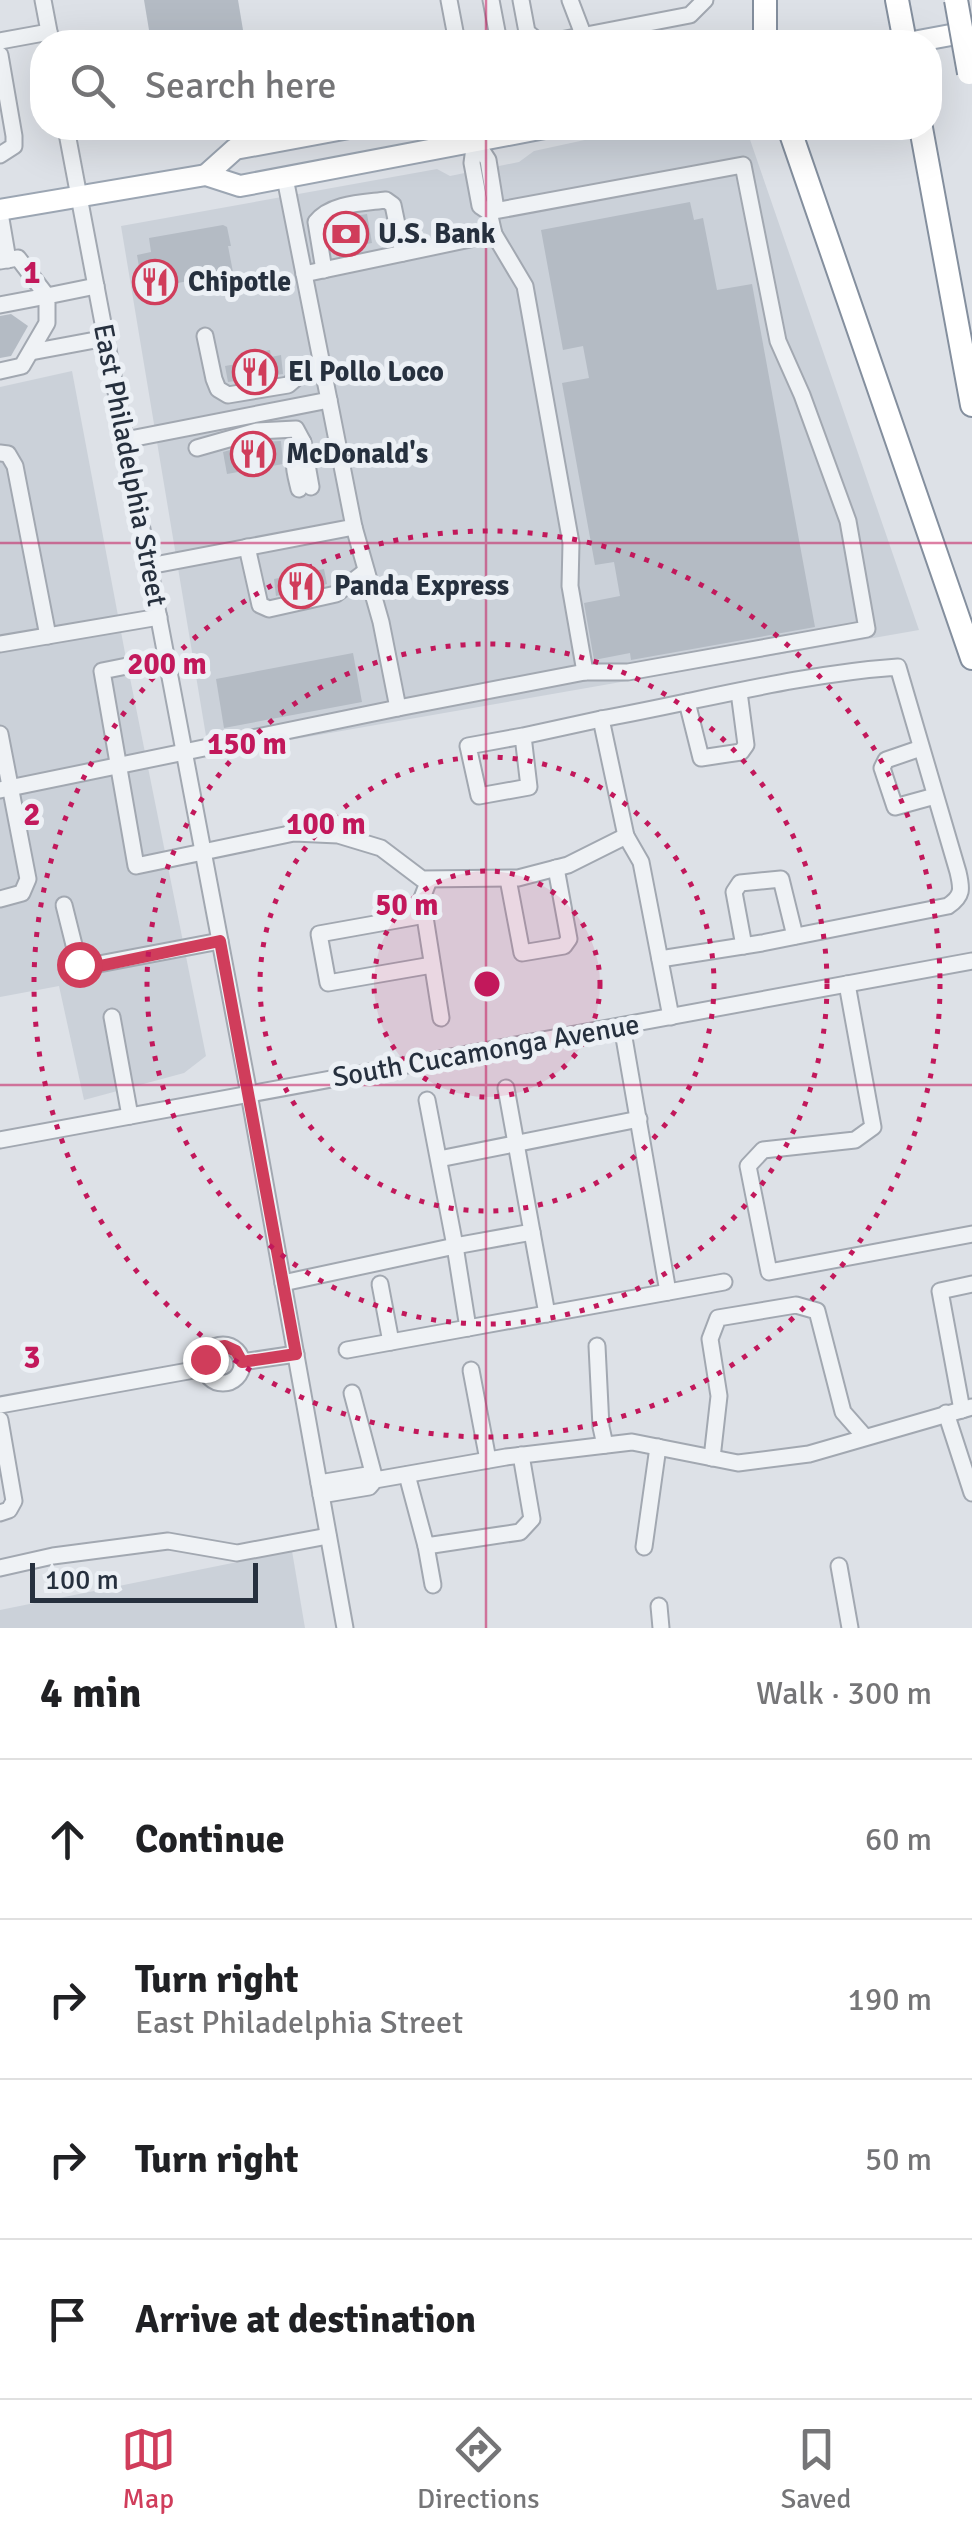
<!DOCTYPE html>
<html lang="en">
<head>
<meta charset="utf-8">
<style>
	:root { --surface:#fff; --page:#f6f6f6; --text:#202124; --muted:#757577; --line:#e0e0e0; --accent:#d03d5b }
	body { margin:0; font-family:Signika,sans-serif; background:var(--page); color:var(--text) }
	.scale { position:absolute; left:30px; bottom:25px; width:228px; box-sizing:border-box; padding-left:10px; border:5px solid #26303e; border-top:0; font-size:28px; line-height:35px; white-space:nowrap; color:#26303e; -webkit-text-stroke:8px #ecf0f5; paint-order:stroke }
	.stop { position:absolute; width:30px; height:30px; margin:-22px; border:8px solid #d03d5b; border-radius:50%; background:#fff }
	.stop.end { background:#d03d5b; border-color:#fff; box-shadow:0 2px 10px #0008 }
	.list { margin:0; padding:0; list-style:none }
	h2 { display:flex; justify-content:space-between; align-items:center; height:130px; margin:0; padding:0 40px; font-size:42px }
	h2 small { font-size:32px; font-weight:400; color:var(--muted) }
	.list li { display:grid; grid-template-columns:65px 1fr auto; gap:30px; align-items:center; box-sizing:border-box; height:160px; padding:0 40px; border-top:2px solid var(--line) }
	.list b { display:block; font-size:38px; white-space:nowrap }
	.list p { margin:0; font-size:32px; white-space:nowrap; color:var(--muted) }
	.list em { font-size:32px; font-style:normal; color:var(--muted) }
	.icon { flex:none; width:55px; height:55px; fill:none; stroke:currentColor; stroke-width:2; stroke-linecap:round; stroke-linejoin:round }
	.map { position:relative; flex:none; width:972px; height:1628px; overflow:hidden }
	.search { position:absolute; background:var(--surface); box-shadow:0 10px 40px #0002; left:30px; right:30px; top:30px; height:110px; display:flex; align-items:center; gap:25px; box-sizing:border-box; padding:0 35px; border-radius:40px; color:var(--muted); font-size:38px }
	.sheet { height:770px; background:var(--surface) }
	nav { display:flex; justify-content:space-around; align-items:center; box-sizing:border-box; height:140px; border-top:2px solid var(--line); background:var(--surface); font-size:28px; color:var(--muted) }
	nav a { display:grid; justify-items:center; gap:5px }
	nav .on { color:var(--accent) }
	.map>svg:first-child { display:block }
</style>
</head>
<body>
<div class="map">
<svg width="972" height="1628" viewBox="0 0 972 1628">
	<rect width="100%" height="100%" fill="#dde1e7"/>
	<g fill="#cbd1d9">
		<polygon points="640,128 746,128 919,630 209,754 121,226 437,169 450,176 519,162 534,151"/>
		<polygon points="72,371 125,653 206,1056 184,1073 84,1100 59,986 0,997 0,387"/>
		<polygon points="292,1551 305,1628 0,1628 0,1610"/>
	</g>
	<g fill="#b4bbc4">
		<polygon points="144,0 238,0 245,42 151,42"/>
		<polygon points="690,202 694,220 703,218 717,290 752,284 815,627 631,660 630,653 594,660 584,603 620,596 614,562 595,565 562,383 589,378 583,346 563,350 541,230"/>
		<polygon points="367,214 372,243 332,250 328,226 342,218"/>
		<polygon points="223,225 227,227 231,246 228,246 233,272 143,290 137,255 151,252 149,238"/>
		<polygon points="11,314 28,326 11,356 0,358 0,316"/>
		<polygon points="270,350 271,357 281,355 283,374 228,382 225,366 248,362 247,354"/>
		<polygon points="281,441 283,464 227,474 223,452 259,442"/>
		<polygon points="324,569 327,584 276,596 274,579"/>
		<polygon points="353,653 362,702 224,728 216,679"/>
	</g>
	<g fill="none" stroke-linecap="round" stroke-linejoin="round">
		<defs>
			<g id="minor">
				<polyline points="43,0 51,42"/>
				<polyline points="449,0 457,42"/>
				<polyline points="491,0 499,42"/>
				<polyline points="521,0 527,32 539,42"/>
				<polyline points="570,0 586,42"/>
				<polyline points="0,41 49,32"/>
				<polyline points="550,42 690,15 705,0"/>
				<polyline points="0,55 14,136 14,146 0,155"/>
				<polyline points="66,128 249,1094 345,1628"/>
				<polyline points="254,128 257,144"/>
				<polyline points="473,128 475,140 472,163 480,206 489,212 494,234 525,286 571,543 570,586 585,672"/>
				<polyline points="475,140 488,160 495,203 489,212"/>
				<polyline points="0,213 8,260"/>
				<polyline points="0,261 18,258 47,296 0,305"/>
				<path d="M324,270L316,222C331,203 363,203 386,200L393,205L403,253"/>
				<polyline points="304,274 494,234"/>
				<polyline points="205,336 214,379 218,389 228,395 288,385 301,374 323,368"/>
				<polyline points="31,352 106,338"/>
				<polyline points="0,371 22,366 47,323 47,296 96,286"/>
				<polyline points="125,440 329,400 285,178"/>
				<polyline points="197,448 257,431 296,429 303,442 311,487"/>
				<polyline points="0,453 8,454 15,466 48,636"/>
				<path d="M299,489C295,472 289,456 303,442"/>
				<polyline points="247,547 260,605 269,609 336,594 366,571"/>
				<polyline points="149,566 354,527 329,400"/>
				<polyline points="0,644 159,617"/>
				<polyline points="167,658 102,671 136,866 294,833 338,835 381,848 422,879 518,878 568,865 626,836 641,862 671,1017"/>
				<polyline points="687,702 701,758 741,752 746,745 739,692"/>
				<polyline points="398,708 585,672 628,672 867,629 848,521 802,395 778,341 743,165 489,212"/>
				<polyline points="0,734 28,879 22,893 0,899"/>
				<polyline points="523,736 468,746 479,796 529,787 523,736 601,719"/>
				<polyline points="921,748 886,760 882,768 895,807 935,796"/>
				<polyline points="0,790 398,708 381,622 354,527"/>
				<path d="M626,836L601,719C700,701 798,674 898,667L958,872C962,889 963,896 948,906L762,943L660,959"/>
				<polyline points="508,879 522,953 564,946 569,939 556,868"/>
				<polyline points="429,880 422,898 441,1018"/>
				<polyline points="64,905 79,965 83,967 220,941"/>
				<polyline points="425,915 319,934 328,983 432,965"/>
				<polyline points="744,946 734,892 740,883 781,879 795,936"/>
				<polyline points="847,984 873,1127 855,1140 763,1150 748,1166 769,1272 972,1234"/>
				<polyline points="112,1017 130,1116"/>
				<polyline points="622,1026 668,1292"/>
				<polyline points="427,1100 455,1246 532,1232 506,1088"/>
				<polyline points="0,1140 972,961"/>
				<polyline points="439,1159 639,1119"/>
				<polyline points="532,1232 547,1314"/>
				<polyline points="283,1283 455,1246 468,1328 724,1282"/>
				<polyline points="380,1284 391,1342"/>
				<circle cx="223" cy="1364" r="19"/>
				<polyline points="597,1346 601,1427 605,1445"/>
				<polyline points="347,1350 468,1328"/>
				<polyline points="242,1362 296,1354"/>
				<polyline points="471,1370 488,1460"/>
				<polyline points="352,1393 375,1480"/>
				<polyline points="0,1405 205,1368"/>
				<polyline points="962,1410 940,1291 972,1284"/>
				<polyline points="946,1413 972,1493"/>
				<polyline points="0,1420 14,1501 9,1510 0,1513"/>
				<polyline points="712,1458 719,1396 710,1339 718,1318 796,1305 817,1311 843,1412 865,1437"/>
				<polyline points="407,1475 426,1546 520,1532 532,1519 521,1455"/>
				<polyline points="319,1483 367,1475 375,1480"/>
				<polyline points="321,1495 369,1487 375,1480 506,1457 632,1442 738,1463 809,1454 972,1407"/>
				<polyline points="426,1546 433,1585"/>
				<polyline points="644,1547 658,1447"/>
				<polyline points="839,1566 850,1628"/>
				<polyline points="0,1568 53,1556 168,1541 237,1553 328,1536"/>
				<polyline points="659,1606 661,1628"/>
			</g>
			<g id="major">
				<polyline points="913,42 972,31"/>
				<polyline points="206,175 235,149 349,128"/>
				<polyline points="0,210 206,175 240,186 545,128"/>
			</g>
			<g id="highway">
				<polyline points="765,0 765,42"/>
				<polyline points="897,0 905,42"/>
				<polyline points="789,128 972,658"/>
				<polyline points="921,128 972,405"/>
			</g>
		</defs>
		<use href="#minor" stroke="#a2a8b1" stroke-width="19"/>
		<use href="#major" stroke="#9ca6b3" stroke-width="24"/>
		<use href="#highway" stroke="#848f9e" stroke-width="26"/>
		<use href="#minor" stroke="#eff2f5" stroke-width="15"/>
		<use href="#major" stroke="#fff" stroke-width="20"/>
		<use href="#highway" stroke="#fff" stroke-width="22"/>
		<defs>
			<polyline id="highway-bridge" points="956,0 969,73"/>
		</defs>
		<use href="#highway-bridge" stroke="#848f9e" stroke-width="26" stroke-linecap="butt"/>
		<use href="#highway-bridge" stroke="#fff" stroke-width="22"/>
	</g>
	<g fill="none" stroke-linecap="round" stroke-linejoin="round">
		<polyline stroke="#d03d5b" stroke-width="12" points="79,964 90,968 220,941 296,1354 242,1362 236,1351 225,1346 212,1348 205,1359"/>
	</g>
	<path fill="none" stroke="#c2185b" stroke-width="2.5" stroke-opacity="0.55" d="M486,0V42M486,128V1628M0,543H972M0,1085H972"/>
	<circle cx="487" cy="984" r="113" fill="#c2185b" fill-opacity=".12"/>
	<g fill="none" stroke="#c2185b" stroke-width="5" stroke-dasharray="5 10">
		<circle cx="487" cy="984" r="113"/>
		<circle cx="487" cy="984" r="227"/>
		<circle cx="487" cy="984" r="340"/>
		<circle cx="487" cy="984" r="453"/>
	</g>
	<defs>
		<symbol id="bank-ring" viewBox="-11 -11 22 22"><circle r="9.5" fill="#ecf0f5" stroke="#d03d5b" stroke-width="1.5"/><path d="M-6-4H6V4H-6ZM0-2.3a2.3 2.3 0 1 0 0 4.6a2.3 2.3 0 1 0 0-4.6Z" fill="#d03d5b"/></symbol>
		<symbol id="restaurant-ring" viewBox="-11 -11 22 22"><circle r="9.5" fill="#ecf0f5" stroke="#d03d5b" stroke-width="1.5"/><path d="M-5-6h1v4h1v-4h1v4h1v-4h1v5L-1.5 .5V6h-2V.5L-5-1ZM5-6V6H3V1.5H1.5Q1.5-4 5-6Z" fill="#d03d5b"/></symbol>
	</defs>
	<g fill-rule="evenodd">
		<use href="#bank-ring" x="321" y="209" width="50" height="50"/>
		<use href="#restaurant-ring" x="130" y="257" width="50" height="50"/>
		<use href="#restaurant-ring" x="230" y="347" width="50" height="50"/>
		<use href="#restaurant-ring" x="228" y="429" width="50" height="50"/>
		<use href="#restaurant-ring" x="276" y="561" width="50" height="50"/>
	</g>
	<g text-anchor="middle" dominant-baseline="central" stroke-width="10" stroke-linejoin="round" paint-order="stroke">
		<g font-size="28" font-weight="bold" fill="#26303e" stroke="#ecf0f5" text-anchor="start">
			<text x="378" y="234">U.S. Bank</text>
			<text x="188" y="282">Chipotle</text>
			<text x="288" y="372">El Pollo Loco</text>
			<text x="286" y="454">McDonald's</text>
			<text x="334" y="586">Panda Express</text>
		</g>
		<g font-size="28" fill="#26303e" stroke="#ecf0f5">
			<text transform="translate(130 465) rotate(79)">East Philadelphia Street</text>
			<text transform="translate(486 1051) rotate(-10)">South Cucamonga Avenue</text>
		</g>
	</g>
	<g font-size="32" text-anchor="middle" font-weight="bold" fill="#c2185b" stroke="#ecf0f5" stroke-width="10" stroke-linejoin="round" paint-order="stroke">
		<text x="32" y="283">1</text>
		<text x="32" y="825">2</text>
		<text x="32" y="1368">3</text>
	</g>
	<circle cx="487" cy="984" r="15" fill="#c2185b" stroke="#ecf0f5" stroke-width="5"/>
	<g font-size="30" text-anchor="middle" font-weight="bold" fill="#c2185b" stroke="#ecf0f5" stroke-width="10" stroke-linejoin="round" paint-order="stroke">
		<text x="167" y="674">200 m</text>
		<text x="247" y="754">150 m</text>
		<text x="326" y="834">100 m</text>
		<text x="407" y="915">50 m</text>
	</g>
</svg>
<div class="scale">100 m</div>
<div class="stop" style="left:79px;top:964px"></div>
<div class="stop end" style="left:205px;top:1359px"></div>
<div class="search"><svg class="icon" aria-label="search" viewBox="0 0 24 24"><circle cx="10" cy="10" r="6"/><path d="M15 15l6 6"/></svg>Search here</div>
</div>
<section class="sheet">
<h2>4 min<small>Walk · 300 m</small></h2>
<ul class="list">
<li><svg class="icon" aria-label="ahead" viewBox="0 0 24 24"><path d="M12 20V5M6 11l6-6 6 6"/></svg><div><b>Continue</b></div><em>60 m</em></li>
<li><svg class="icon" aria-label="right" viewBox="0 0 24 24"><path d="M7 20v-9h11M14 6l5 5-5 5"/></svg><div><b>Turn right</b><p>East Philadelphia Street</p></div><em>190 m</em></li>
<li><svg class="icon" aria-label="right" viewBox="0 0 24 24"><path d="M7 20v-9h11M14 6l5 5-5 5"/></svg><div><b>Turn right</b></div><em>50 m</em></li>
<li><svg class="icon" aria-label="arrive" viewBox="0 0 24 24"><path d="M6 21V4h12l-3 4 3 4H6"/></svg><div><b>Arrive at destination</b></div></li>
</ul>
</section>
<nav>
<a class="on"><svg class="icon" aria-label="map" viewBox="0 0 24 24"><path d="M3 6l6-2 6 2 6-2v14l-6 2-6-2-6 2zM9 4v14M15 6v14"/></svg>Map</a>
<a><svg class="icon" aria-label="directions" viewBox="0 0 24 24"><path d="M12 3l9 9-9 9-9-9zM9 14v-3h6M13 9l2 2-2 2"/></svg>Directions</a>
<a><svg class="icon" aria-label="saved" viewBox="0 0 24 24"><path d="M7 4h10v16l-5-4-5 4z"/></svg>Saved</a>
</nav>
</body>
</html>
